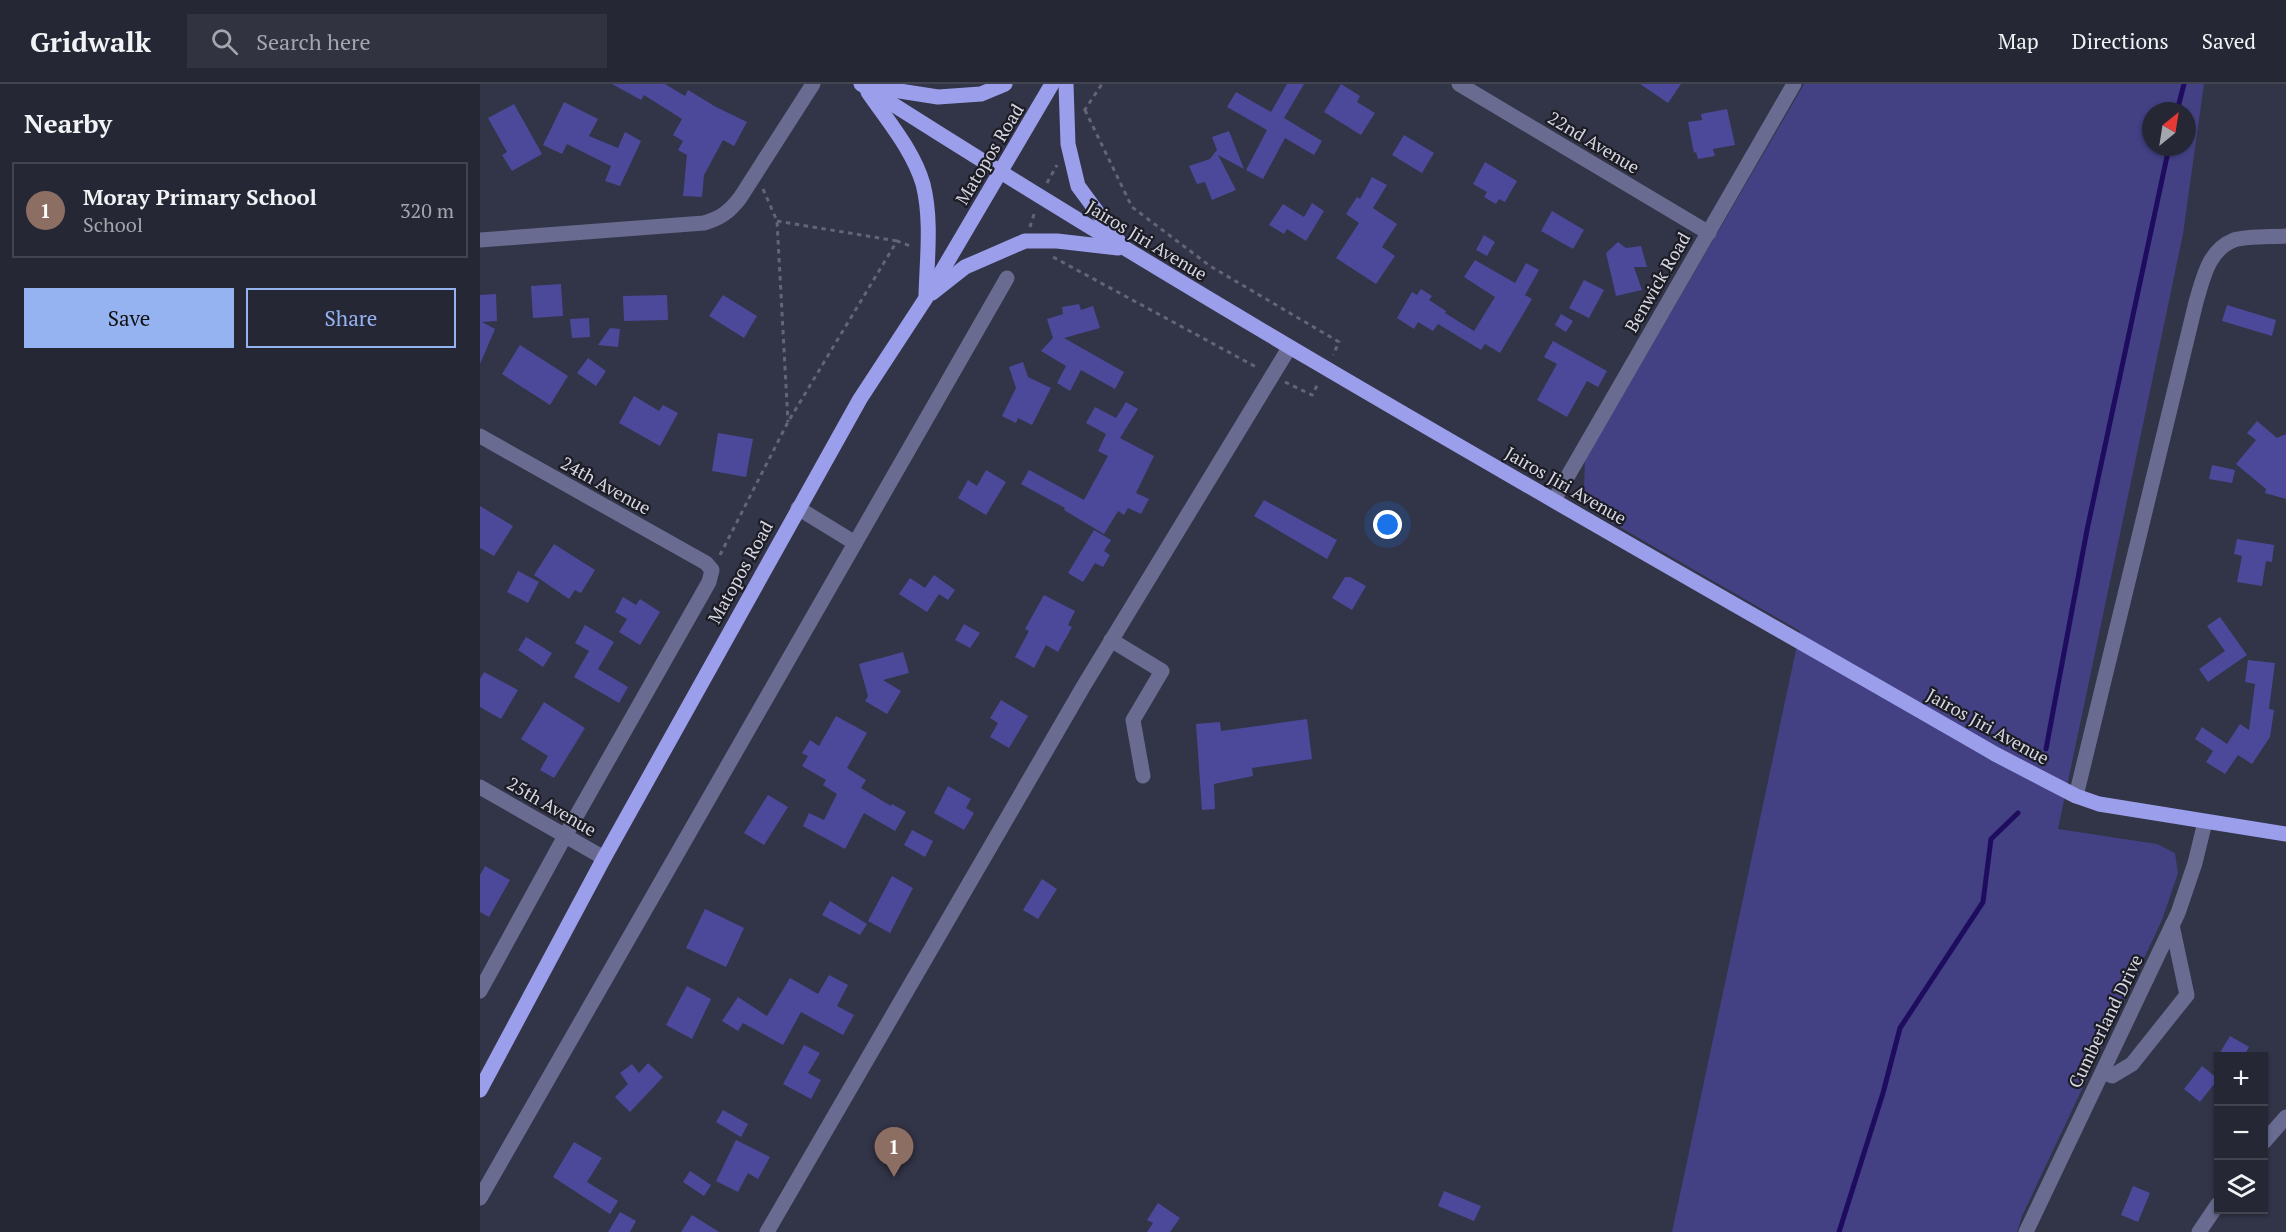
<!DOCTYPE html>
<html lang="en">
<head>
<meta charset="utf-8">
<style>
	:root { --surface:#262735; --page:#323341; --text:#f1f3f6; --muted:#a4a5ad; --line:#424450; --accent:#95b2f1 }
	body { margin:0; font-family:"PT Serif",serif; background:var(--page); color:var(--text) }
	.controls { position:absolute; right:18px; bottom:18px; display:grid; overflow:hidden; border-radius:0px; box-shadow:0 2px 4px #0004 }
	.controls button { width:54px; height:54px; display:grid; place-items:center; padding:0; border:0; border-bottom:2px solid var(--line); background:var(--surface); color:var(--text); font:30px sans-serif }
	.compass { position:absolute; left:1662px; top:18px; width:54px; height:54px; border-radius:50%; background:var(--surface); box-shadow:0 2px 4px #0004; rotate:30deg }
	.you { position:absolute; left:908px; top:441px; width:21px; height:21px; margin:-15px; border:4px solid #fff; border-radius:50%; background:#1a73e8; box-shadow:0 0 0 9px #1a73e833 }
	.badge { display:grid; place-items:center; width:39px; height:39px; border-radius:50%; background:var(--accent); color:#fff; font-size:20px; font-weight:700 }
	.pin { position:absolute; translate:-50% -50px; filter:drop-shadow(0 2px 3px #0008) }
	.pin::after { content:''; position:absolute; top:32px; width:21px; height:18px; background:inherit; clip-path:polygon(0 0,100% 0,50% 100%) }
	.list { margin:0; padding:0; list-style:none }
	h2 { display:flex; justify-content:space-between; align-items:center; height:78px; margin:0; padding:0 24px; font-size:26px }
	h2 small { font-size:20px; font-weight:400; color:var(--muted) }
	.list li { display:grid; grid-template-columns:39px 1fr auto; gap:18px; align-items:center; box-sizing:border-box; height:96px; margin:0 12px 12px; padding:0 12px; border:2px solid var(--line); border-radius:0px }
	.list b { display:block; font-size:22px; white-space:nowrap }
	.list p { margin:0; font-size:20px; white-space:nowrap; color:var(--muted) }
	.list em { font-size:20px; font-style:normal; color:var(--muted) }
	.actions { display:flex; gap:12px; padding:18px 24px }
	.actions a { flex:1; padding:14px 0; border:2px solid var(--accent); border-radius:0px; text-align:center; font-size:21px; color:var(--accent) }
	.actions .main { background:var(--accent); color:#111 }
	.icon { flex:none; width:33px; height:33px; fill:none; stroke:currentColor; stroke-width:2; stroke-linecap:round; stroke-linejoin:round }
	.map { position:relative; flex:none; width:1806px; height:1148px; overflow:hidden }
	header { display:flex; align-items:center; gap:36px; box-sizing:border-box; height:84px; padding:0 30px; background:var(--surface); border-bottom:2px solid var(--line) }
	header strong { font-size:28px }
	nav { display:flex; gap:33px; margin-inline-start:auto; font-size:21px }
	.search { width:420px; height:54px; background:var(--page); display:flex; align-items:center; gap:15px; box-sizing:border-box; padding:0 21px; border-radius:0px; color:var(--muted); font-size:22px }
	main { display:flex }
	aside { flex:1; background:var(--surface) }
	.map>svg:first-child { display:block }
</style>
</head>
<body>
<header>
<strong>Gridwalk</strong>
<div class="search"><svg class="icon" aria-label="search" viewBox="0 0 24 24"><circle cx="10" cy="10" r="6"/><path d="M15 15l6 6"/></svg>Search here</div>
<nav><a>Map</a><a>Directions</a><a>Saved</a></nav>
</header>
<main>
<aside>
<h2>Nearby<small></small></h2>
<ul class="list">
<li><span class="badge" style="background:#8d6e63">1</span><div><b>Moray Primary School</b><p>School</p></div><em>320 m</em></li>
</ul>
<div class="actions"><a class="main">Save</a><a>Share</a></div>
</aside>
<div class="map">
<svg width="1806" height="1148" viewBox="0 0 1806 1148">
	<rect width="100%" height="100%" fill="#323447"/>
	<path fill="#434184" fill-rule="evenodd" d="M1324,0H1724L1703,150L1578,745L1677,760L1695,769L1698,789L1682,836L1542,1132L1537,1148H1192L1320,547L1112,427L1104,404L1105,376ZM1671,27H1707V63H1671Z"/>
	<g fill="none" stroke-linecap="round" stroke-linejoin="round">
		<g stroke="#1e0d5e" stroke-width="5">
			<polyline points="1697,27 1704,0"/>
			<polyline points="1566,665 1607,446 1689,63"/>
			<polyline points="1359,1148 1403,1009 1420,944 1503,818 1511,755 1538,729"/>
		</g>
	</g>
	<g fill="#4c499b">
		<polygon points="132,0 185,0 205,12 208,6 236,23 267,38 254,62 243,56 224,91 222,113 203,112 207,71 198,66 203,57 193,51 202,35 164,11 161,16"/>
		<polygon points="807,0 824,0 804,34 842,57 834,71 805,54 783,95 766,86 787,46 747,23 756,8 791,28"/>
		<polygon points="861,0 880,12 877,18 895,29 881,51 844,28"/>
		<polygon points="1160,0 1201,0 1188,19"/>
		<polygon points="84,18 118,35 109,52 138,64 145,48 161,57 140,102 125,97 131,82 87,60 82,70 63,61"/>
		<polygon points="34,20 62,70 32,87 22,71 27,68 8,34"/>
		<polygon points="1247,25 1255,61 1233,65 1235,72 1218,75 1216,68 1214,69 1208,38 1222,36 1221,30"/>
		<polygon points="749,47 764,85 738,71 756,106 732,116 725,98 717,100 709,82 730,75 737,66 732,53"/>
		<polygon points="924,51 954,69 942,89 912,71"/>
		<polygon points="1005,78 1037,97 1025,118 1019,115 1016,120 1004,113 1007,108 993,100"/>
		<polygon points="892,93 907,101 893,124 917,140 902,163 915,172 896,200 856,174 879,139 866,130 877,113 880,115"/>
		<polygon points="832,119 844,127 826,157 807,145 804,150 789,141 803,120 824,133"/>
		<polygon points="1072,127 1104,146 1093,165 1061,147"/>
		<polygon points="1004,151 1015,158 1007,172 996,166"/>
		<polygon points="1138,158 1146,164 1161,162 1167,183 1154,183 1162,206 1136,212 1126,169"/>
		<polygon points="995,176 1035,199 1046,179 1059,186 1045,211 1052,215 1020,269 1005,260 1001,266 958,240 953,247 938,238 934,245 917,234 932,208 937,211 941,205 952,212 949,216 966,227 965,229 994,247 1015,213 984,193"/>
		<polygon points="1104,196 1124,206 1109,234 1089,224"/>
		<polygon points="81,200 83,232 53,234 51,202"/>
		<polygon points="16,210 17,237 2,238 15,245 0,280 0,211"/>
		<polygon points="187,211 188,236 144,237 143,212"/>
		<polygon points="243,211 277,232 264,254 229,232"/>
		<polygon points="599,220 601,226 613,222 620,244 584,254 644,288 635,305 601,286 590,307 577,299 586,282 561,267 573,254 567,235 583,230 582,223"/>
		<polygon points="1747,221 1796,236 1792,252 1742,237"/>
		<polygon points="1081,230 1093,237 1086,248 1075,241"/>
		<polygon points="109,234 110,253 92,254 90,235"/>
		<polygon points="130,244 140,245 138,263 118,261"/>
		<polygon points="1073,257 1127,287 1118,303 1107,297 1087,333 1057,316 1077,280 1064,273"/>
		<polygon points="40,261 88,292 70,321 22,290"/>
		<polygon points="108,274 126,287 116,302 97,289"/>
		<polygon points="543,278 548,293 571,304 552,341 538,334 536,339 522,332 536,304 529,283"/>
		<polygon points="154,312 179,327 183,321 198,329 180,362 139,339"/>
		<polygon points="646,318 658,325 640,354 674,372 656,409 669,415 661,430 648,424 644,431 638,427 624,450 584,426 585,424 541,400 549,386 604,416 628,372 618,367 626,350 606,339 615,323 636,334"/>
		<polygon points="1777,337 1797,354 1806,350 1806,415 1785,409 1786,405 1756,380 1776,356 1767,349"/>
		<polygon points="238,349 273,355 266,393 232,387"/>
		<polygon points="1732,381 1755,386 1752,399 1729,395"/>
		<polygon points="506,386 526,398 506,431 478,414 488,396 497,402"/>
		<polygon points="784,416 857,456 847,475 774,432"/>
		<polygon points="0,422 33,442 14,472 0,464"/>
		<polygon points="614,446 631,456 624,467 630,471 623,483 615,479 603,498 588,489"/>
		<polygon points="1757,455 1794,461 1792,478 1786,477 1782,502 1757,498 1762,472 1754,470"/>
		<polygon points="74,460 115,486 101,509 95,506 89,515 54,491"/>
		<polygon points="38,487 59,498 48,519 27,508"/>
		<polygon points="454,491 475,506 468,516 459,510 447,528 419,510 430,494 445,504"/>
		<polygon points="865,493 870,493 886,502 872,526 852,514"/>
		<polygon points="564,511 595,527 588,541 592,543 578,568 566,561 554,584 535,573 549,547 545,545"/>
		<polygon points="143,513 156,521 160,515 180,528 160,561 139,548 147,535 135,528"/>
		<polygon points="1740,533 1767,571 1728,598 1719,585 1745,567 1727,542"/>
		<polygon points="484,540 500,549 490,564 475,556"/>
		<polygon points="105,541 134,558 118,585 148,603 139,619 94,593 109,567 95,559"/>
		<polygon points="46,553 72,569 63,583 38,566"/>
		<polygon points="423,568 429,589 403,596 421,607 407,630 385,617 388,612 379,580"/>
		<polygon points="1768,576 1795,579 1789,625 1794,626 1790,653 1772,680 1758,671 1745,690 1726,678 1733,667 1715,655 1722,643 1747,660 1760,640 1769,646 1775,600 1765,598"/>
		<polygon points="4,588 38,606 21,635 0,623 0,595"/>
		<polygon points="521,616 548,632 529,664 510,653 518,639 510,634"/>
		<polygon points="64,618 105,644 74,694 60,686 68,672 41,655"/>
		<polygon points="356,632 387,649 367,684 386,696 381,704 411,722 412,720 426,728 415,747 384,729 365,765 323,742 329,729 344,736 357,710 343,701 346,696 322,682 328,672 322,669 330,656 339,662"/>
		<polygon points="827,635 832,675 772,684 773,692 734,700 735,725 722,726 716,640 740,638 741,647"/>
		<polygon points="468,702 491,715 486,724 494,729 484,746 454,729"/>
		<polygon points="288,711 308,723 284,761 264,749"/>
		<polygon points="432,746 453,757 445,773 424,761"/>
		<polygon points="5,782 30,796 9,833 0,828 0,791"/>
		<polygon points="412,792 433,804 410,849 388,837"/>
		<polygon points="562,795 577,805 558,835 543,826"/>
		<polygon points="350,817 387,840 380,851 342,831"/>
		<polygon points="225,825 264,844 246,883 206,864"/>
		<polygon points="349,891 368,901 357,922 374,931 363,951 321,928 303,961 263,939 258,947 242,937 258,913 287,932 310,894 338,910"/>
		<polygon points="207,902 231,915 212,955 186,941"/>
		<polygon points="1750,952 1769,963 1764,972 1738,972"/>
		<polygon points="324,961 340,969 328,989 341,996 331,1015 303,1000"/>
		<polygon points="168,979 183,993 150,1028 135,1013 148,1000 140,989 152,980 159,989"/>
		<polygon points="1722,982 1738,995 1720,1018 1704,1005"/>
		<polygon points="243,1026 268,1040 261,1053 236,1038"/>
		<polygon points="256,1056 290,1073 278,1095 268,1089 258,1108 236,1097"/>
		<polygon points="94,1058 122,1074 107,1098 138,1117 130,1130 73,1093"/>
		<polygon points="210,1087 231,1101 224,1112 203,1098"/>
		<polygon points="1653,1102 1670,1109 1658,1138 1641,1131"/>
		<polygon points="964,1107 1001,1122 994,1137 958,1122"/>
		<polygon points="678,1119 700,1134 690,1148 667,1148 673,1139 667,1136"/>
		<polygon points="140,1128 156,1137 150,1148 128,1148"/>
		<polygon points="212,1131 239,1148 201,1148"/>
	</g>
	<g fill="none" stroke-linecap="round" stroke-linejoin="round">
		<g stroke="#636576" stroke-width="3" stroke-dasharray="4.5 4.5" stroke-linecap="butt">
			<polyline points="605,26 652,123 730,182 859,258 853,271"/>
			<polyline points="604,27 622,0"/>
			<polyline points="567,99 577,81"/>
			<polyline points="283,105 297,137 308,338"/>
			<polyline points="297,137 417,157"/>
			<polyline points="550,143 555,127"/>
			<polyline points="573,173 778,284"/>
			<polyline points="805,298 832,311 839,298"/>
			<polyline points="240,471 308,338 417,157 433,163"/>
		</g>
		<g stroke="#696b90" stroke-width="15">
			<polyline points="979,0 1229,149"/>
			<path d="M0,156L224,139C241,134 249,128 260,114L333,0"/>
			<polyline points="0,352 226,479 232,486 229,498 85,752 0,907"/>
			<polyline points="1074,416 1314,0"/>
			<polyline points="318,424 375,459"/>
			<polyline points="631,556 682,587 653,636 663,692"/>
			<polyline points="0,703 124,774"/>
			<path d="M1596,712L1716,218C1723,195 1728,166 1754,156C1767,152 1792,153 1806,152"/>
			<polyline points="1623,988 1632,992 1652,980 1707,911 1692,841"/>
			<polyline points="1784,1058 1806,1033"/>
			<polyline points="0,1114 527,194"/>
			<polyline points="287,1148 603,603 809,264"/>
			<polyline points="1546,1148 1698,829 1715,779 1725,738"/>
			<polyline points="1719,1148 1738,1120"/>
		</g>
		<g stroke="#9b9eea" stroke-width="15">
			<path d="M381,0C751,237 1135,451 1515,670L1596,712L1619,720L1806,750"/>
			<polyline points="586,0 588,60 598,102 640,159"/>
			<polyline points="388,2 458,13 501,10 525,0"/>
			<path d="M388,8C407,36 433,66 443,100C452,135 447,175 446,211"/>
			<polyline points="452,209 485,183 545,157 577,157 638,164"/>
			<polyline points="0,1006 124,774 380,315 446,214 572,0"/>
		</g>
	</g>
	<g text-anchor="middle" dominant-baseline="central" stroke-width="4.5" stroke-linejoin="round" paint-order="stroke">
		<g font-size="18" fill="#d6d7e3" stroke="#1c1c25">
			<text transform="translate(1114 58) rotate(31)">22nd Avenue</text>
			<text transform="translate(509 70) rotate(-59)">Matopos Road</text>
			<text transform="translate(667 156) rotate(31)">Jairos Jiri Avenue</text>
			<text transform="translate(1177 198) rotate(-60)">Benwick Road</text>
			<text transform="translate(126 401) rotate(29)">24th Avenue</text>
			<text transform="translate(1086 401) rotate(30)">Jairos Jiri Avenue</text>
			<text transform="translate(260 488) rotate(-61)">Matopos Road</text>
			<text transform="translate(1508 642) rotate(29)">Jairos Jiri Avenue</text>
			<text transform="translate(72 722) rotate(30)">25th Avenue</text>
			<text transform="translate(1625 937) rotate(-64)">Cumberland Drive</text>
		</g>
	</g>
</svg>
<div class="controls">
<button>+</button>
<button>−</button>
<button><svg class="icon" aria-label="layers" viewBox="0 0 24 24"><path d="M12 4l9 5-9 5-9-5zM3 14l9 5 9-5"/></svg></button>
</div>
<svg class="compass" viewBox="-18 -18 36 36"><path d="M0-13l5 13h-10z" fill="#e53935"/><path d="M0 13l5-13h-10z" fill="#a4a5ad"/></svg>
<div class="you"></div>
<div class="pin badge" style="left:414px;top:1093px;background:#8d6e63">1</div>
</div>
</main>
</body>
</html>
